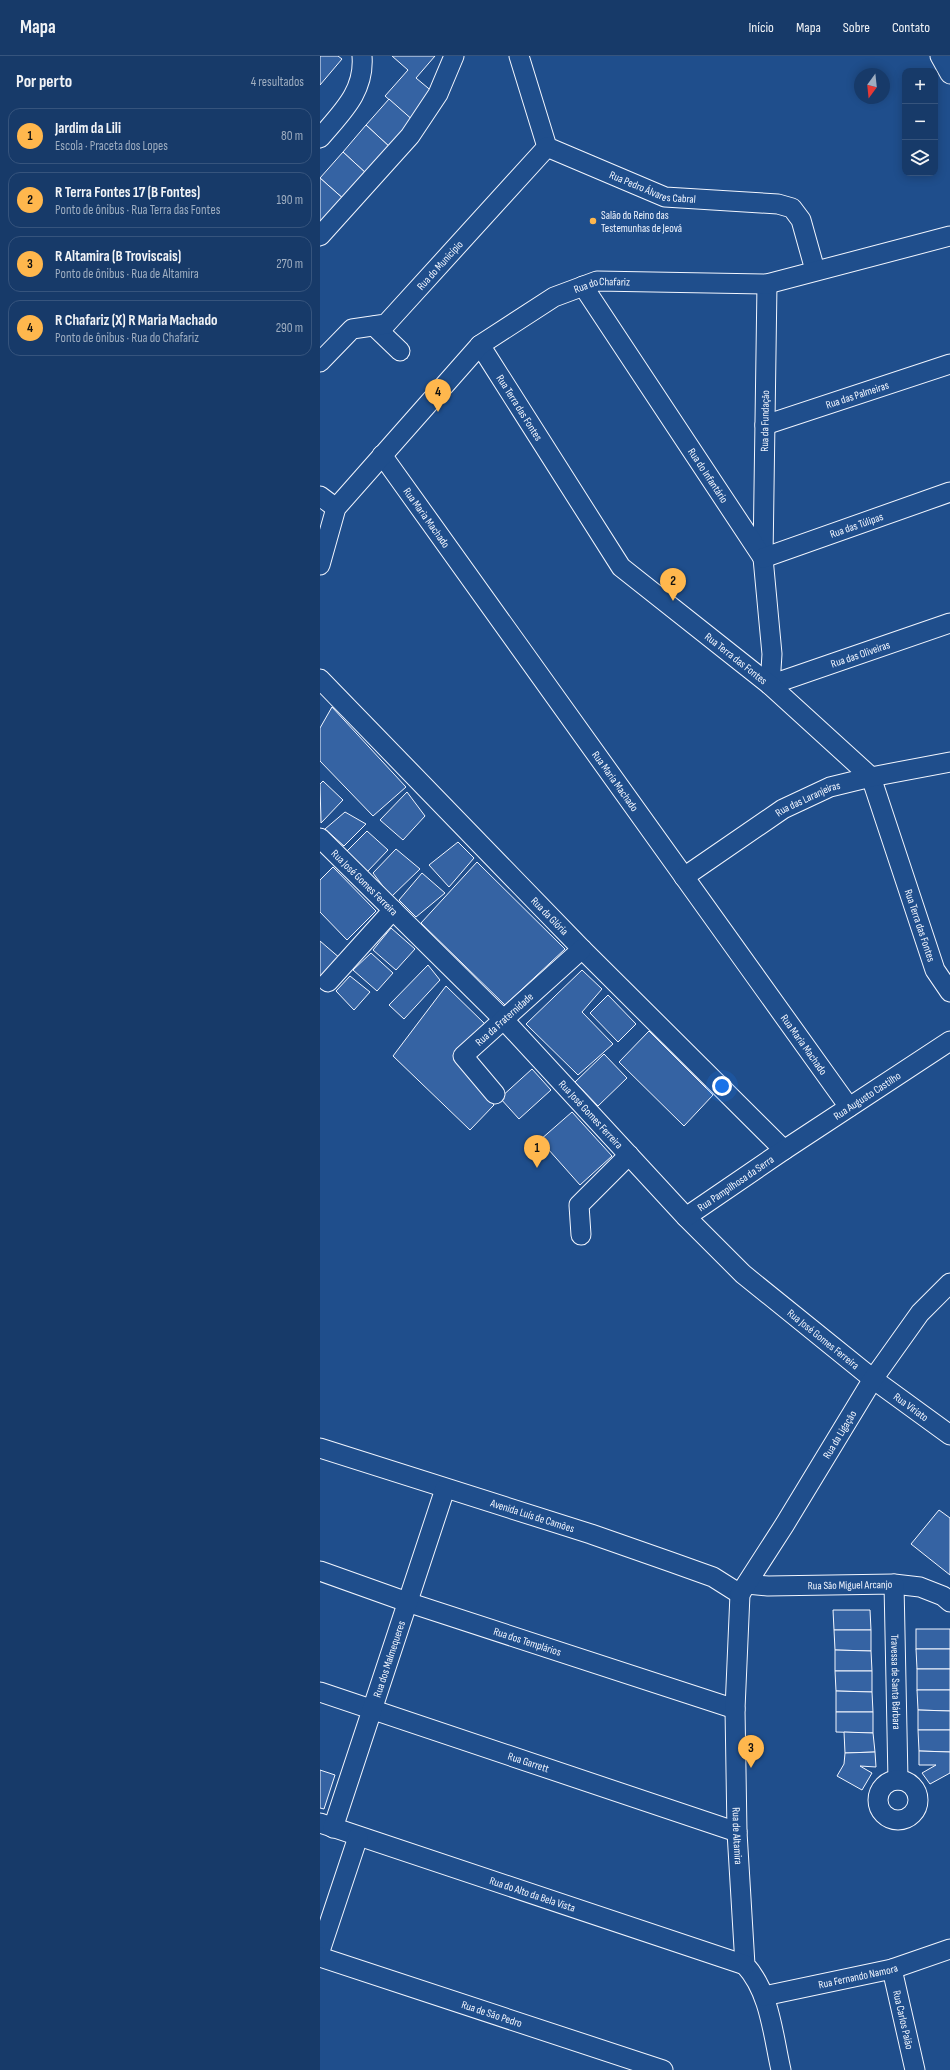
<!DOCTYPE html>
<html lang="pt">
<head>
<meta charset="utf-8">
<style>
	:root { --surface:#173a69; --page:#20416f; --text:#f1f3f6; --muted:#9eadc0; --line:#36547d; --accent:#ffb74d }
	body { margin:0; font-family:"Sofia Sans Condensed",sans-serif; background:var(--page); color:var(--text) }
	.controls { position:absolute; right:12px; top:12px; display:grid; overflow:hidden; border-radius:8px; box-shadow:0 2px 10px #0003 }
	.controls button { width:36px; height:36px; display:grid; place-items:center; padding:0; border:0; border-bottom:1px solid var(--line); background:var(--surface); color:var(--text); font:20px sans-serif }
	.compass { position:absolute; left:534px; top:12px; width:36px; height:36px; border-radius:50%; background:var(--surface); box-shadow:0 2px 10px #0003; rotate:195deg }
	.you { position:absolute; left:402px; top:1030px; width:14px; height:14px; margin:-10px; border:3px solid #fff; border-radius:50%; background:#1a73e8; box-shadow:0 0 0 6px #1a73e833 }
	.badge { display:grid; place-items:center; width:26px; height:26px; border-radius:50%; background:var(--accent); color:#111; font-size:13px; font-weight:700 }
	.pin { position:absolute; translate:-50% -33px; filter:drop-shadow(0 1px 2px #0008) }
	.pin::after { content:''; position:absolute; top:21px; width:14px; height:12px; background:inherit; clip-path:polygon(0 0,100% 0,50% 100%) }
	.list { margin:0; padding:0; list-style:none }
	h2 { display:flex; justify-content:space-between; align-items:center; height:52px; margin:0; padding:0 16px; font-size:17px }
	h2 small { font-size:13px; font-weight:400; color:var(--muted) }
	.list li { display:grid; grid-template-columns:26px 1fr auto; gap:12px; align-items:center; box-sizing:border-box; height:56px; margin:0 8px 8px; padding:0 8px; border:1px solid var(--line); border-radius:12px }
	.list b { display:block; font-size:15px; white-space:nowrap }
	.list p { margin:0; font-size:13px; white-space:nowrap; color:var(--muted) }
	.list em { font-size:13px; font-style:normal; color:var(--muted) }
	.icon { flex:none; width:22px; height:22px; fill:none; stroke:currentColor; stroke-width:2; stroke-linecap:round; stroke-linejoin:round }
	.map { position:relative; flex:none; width:630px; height:2014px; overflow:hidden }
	header { display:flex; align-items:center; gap:24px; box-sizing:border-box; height:56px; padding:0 20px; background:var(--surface); border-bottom:1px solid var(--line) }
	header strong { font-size:19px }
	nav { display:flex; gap:22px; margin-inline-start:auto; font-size:14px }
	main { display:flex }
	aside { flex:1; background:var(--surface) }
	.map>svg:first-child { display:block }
</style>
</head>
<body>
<header>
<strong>Mapa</strong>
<nav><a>Início</a><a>Mapa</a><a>Sobre</a><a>Contato</a></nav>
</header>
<main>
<aside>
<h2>Por perto<small>4 resultados</small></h2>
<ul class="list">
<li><span class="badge">1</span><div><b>Jardim da Lili</b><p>Escola · Praceta dos Lopes</p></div><em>80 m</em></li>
<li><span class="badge">2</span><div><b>R Terra Fontes 17 (B Fontes)</b><p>Ponto de ônibus · Rua Terra das Fontes</p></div><em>190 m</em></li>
<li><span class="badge">3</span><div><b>R Altamira (B Troviscais)</b><p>Ponto de ônibus · Rua de Altamira</p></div><em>270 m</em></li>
<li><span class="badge">4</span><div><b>R Chafariz (X) R Maria Machado</b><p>Ponto de ônibus · Rua do Chafariz</p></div><em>290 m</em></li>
</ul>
</aside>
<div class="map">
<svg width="630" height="2014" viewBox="0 0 630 2014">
	<rect width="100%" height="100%" fill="#1f4e8c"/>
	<g fill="#3563a3" stroke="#f2f6ff">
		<polygon points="0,0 18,0 22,3 0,29"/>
		<polygon points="72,0 115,0 96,22 114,37 91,63 65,40 88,14"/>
		<polygon points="69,43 95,66 72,93 46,69"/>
		<polygon points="46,69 72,93 48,119 23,96"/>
		<polygon points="23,96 48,119 26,145 0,122"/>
		<polygon points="0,122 26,145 0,173"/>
		<polygon points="12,651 86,731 53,760 0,705 0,672"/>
		<polygon points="3,725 23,744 1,767 0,728"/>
		<polygon points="87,736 105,760 83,784 60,764"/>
		<polygon points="25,756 46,768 24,790 5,773"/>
		<polygon points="47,775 68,794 47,816 26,796"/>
		<polygon points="138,786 154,802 129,831 109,809"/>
		<polygon points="76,793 100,813 71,841 53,817"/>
		<polygon points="157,806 245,893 185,949 101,867"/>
		<polygon points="13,811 56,855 27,884 0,856 0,824"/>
		<polygon points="102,817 125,837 96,861 79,844"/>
		<polygon points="71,872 95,893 76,914 53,894"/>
		<polygon points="0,885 21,903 0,929"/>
		<polygon points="51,897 73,917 57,935 33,914"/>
		<polygon points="108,909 120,924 84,963 69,949"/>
		<polygon points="262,914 282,933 262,956 293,988 258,1019 206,968"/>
		<polygon points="30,920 50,936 34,954 16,935"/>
		<polygon points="126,930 165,968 136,1001 174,1049 150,1074 73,1000"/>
		<polygon points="288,939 316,968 298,986 270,957"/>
		<polygon points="329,975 393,1039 364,1070 299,1006"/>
		<polygon points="284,998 307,1022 278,1050 255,1026"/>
		<polygon points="212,1013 231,1034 199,1063 180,1042"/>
		<polygon points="252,1056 292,1100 260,1129 220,1084"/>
		<polygon points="619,1454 630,1462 630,1519 591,1488"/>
		<polygon points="513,1554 550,1554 551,1574 514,1574"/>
		<rect x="596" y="1573" width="34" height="20"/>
		<polygon points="514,1574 551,1574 551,1595 515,1594"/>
		<polygon points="596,1593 630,1593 630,1613 597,1613"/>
		<polygon points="515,1594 551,1595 552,1615 515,1615"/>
		<rect x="597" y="1613" width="33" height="21"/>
		<polygon points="515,1615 552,1615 552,1636 516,1635"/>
		<polygon points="597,1634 630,1634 630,1655 598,1654"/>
		<polygon points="516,1635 552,1636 553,1656 516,1656"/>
		<polygon points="598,1654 630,1655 630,1674 598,1674"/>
		<polygon points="516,1656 553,1656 553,1677 516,1676"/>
		<polygon points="598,1674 630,1674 630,1696 599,1695"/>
		<polygon points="524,1676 553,1677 555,1696 525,1697"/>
		<polygon points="599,1695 630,1696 630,1717 610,1728 602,1717 616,1709 599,1709"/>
		<polygon points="555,1696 556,1711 540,1710 552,1717 542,1734 517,1720 524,1708 525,1697"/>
		<polygon points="0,1714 15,1719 4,1753 0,1752"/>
	</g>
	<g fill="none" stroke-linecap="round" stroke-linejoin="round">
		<defs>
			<g id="minor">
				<path id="s1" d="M199,0L227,91L345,141L458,148L472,152L481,164L495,214"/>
				<polyline points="620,0 630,18"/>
				<path d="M0,82C21,57 45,36 42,0"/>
				<polyline points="0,180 90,80 118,38 134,0"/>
				<path id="s2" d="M447,228L443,502L452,598L450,629L630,567"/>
				<path id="s3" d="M263,230L443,502"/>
				<polyline points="54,270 80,295"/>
				<path id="s4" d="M160,289L301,511L450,629L551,721L615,914L630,936"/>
				<path id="s5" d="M0,306L32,273L66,268L227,91"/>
				<path id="s6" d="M445,369L630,308"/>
				<path id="s7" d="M62,399L529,1051"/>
				<polyline points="0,440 16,452"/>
				<path id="s8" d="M443,502L630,436"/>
				<path id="s9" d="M0,509L16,452L160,289L234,241L277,225L447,228L630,180"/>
				<path id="s10" d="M0,623L262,893L464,1094"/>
				<path id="s11" d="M0,782L184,964L366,1161L423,1218L553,1323L630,1379"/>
				<path id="s12" d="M364,821L463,753L510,731L551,721L630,706"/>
				<polyline points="8,926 73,854"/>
				<path id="s13" d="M175,1038L143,1000L262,893"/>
				<path id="s14" d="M366,1161L464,1094L630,985"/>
				<polyline points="261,1179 259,1149 309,1099"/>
				<path id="s15" d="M0,1392L271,1478L351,1506L393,1521L420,1538"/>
				<path id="s16" d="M0,1515L87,1546L415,1653"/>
				<path id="s17" d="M427,1528L448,1530L574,1528L600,1531L623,1540L630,1546"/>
				<path id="s18" d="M574,1528L578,1724"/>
				<path id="s19" d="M420,1538L415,1653L417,1776L425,1909C450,1936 453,1979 461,2014"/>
				<path id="s20" d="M420,1538L465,1468L553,1323L600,1257L630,1227"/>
				<path id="s21" d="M0,1636L417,1776"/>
				<circle cx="578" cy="1744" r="20"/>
				<path id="s22" d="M0,1767L425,1909"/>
				<path id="s23" d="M13,1772L125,1433"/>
				<polyline points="0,1895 38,1781"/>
				<path id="s24" d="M0,1901L343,2014"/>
				<path id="s25" d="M572,1913L595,2014"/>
				<path id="s26" d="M444,1940L572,1913L630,1893"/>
			</g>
		</defs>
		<use href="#minor" stroke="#f2f6ff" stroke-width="21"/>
		<use href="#minor" stroke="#1f4e8c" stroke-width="19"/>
	</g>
	<circle fill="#ffb74d" stroke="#1f4e8c" stroke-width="1.5" cx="273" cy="165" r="4"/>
	<g text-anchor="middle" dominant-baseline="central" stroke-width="3" stroke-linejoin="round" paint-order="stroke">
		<g font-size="11" fill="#f2f6ff" stroke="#1f4e8c">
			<text stroke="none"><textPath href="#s1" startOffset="209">Rua Pedro Álvares Cabral</textPath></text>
			<text stroke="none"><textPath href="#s5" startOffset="160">Rua do Município</textPath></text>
			<text stroke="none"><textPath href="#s9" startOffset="415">Rua do Chafariz</textPath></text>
			<text stroke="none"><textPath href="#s6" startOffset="97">Rua das Palmeiras</textPath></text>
			<text stroke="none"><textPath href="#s4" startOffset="74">Rua Terra das Fontes</textPath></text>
			<text transform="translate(445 365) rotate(-89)">Rua da Fundação</text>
			<text stroke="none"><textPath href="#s3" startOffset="227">Rua do Infantário</textPath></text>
			<text stroke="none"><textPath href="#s7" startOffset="77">Rua Maria Machado</textPath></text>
			<text stroke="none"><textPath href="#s8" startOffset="99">Rua das Túlipas</textPath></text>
			<text stroke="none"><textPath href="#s2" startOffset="497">Rua das Oliveiras</textPath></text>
			<text stroke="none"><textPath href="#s4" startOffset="410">Rua Terra das Fontes</textPath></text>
			<text stroke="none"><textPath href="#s7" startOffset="401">Rua Maria Machado</textPath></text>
			<text stroke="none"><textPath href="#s12" startOffset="147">Rua das Laranjeiras</textPath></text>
			<text stroke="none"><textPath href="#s11" startOffset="63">Rua José Gomes Ferreira</textPath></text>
			<text stroke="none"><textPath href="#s10" startOffset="330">Rua da Glória</textPath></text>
			<text stroke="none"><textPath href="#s4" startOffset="746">Rua Terra das Fontes</textPath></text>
			<text stroke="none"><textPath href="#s13" startOffset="105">Rua da Fraternidade</textPath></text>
			<text stroke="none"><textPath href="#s7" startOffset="725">Rua Maria Machado</textPath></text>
			<text stroke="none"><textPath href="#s14" startOffset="218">Rua Augusto Castilho</textPath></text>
			<text stroke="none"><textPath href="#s11" startOffset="387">Rua José Gomes Ferreira</textPath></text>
			<text stroke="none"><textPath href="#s14" startOffset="60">Rua Pampilhosa da Serra</textPath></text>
			<text stroke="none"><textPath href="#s11" startOffset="711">Rua José Gomes Ferreira</textPath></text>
			<text stroke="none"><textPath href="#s11" startOffset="822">Rua Viriato</textPath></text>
			<text stroke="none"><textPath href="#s20" startOffset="188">Rua da Ligação</textPath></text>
			<text stroke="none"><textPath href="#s15" startOffset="223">Avenida Luís de Camões</textPath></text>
			<text stroke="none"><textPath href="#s17" startOffset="103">Rua São Miguel Arcanjo</textPath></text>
			<text stroke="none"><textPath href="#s16" startOffset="219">Rua dos Templários</textPath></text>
			<text stroke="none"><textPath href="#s23" startOffset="178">Rua dos Malmequeres</textPath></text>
			<text stroke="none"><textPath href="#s18" startOffset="98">Travessa de Santa Bárbara</textPath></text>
			<text stroke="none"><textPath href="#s21" startOffset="220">Rua Garrett</textPath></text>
			<text stroke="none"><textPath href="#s19" startOffset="242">Rua de Altamira</textPath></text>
			<text stroke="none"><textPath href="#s22" startOffset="224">Rua do Alto da Bela Vista</textPath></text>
			<text stroke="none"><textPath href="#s26" startOffset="96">Rua Fernando Namora</textPath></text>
			<text stroke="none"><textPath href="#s24" startOffset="181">Rua de São Pedro</textPath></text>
			<text stroke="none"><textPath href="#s25" startOffset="52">Rua Carlos Paião</textPath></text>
		</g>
		<g font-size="11" fill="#f2f6ff" stroke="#1f4e8c" text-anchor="start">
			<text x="281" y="159">Salão do Reino das<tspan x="281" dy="13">Testemunhas de Jeová</tspan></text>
		</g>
	</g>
</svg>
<div class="controls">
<button>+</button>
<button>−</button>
<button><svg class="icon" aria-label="layers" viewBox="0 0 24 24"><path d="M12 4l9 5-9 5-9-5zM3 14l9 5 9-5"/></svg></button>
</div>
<svg class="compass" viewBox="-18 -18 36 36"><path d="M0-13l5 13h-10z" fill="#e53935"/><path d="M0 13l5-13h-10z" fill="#9eadc0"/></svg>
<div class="you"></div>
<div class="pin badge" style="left:217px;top:1112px">1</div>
<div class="pin badge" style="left:353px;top:545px">2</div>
<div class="pin badge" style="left:431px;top:1712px">3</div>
<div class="pin badge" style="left:118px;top:356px">4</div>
</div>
</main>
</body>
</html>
